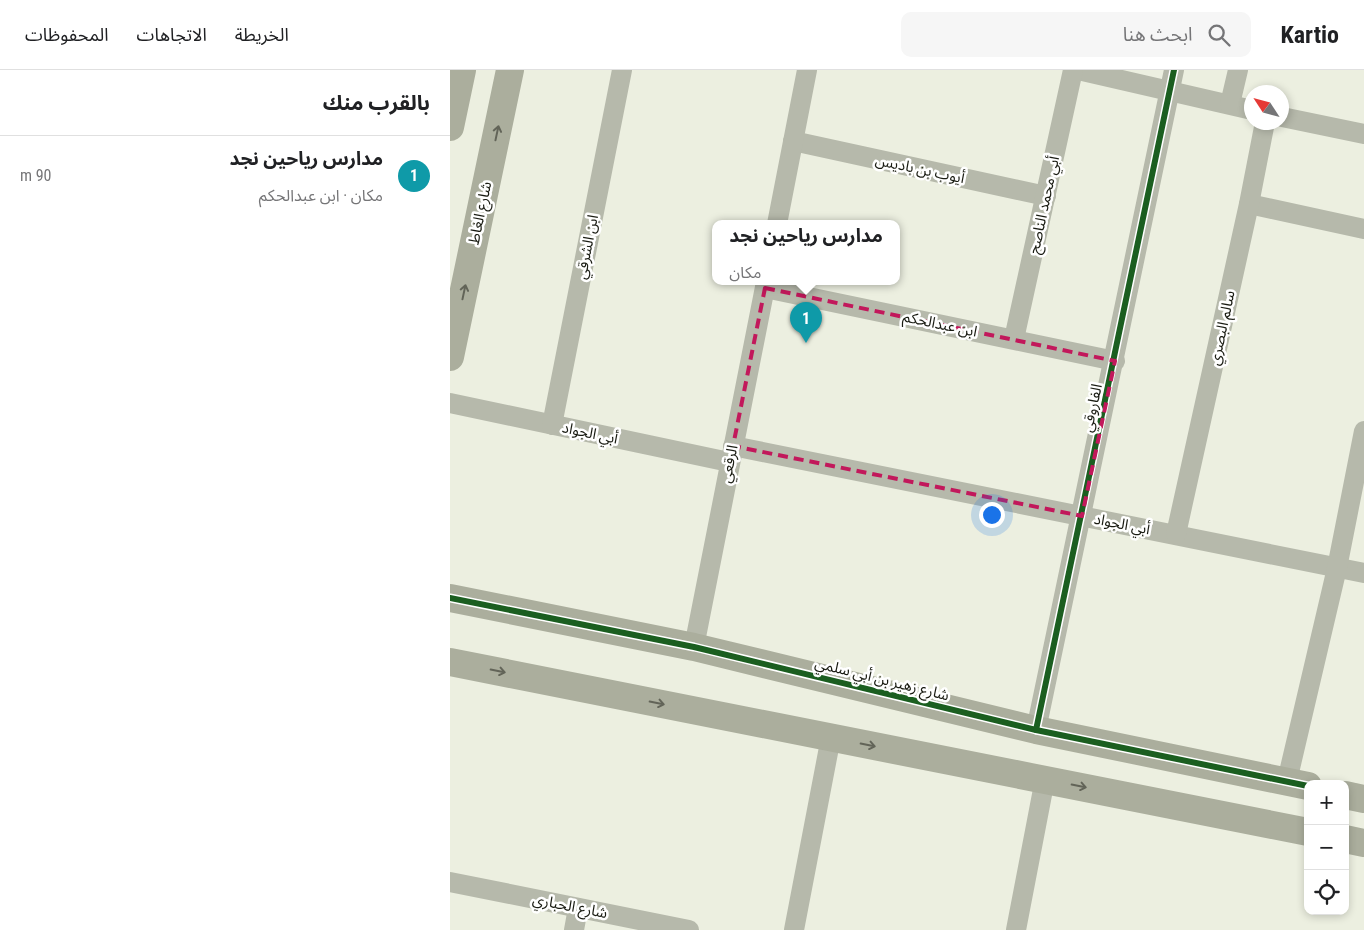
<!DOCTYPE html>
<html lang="ar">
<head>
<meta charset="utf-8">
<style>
	:root { --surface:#fff; --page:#f6f6f6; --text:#202124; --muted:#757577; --line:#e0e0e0; --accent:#63655a }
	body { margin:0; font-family:"Roboto Condensed","Noto Sans Arabic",sans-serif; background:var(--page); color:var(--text); direction:rtl }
	.controls { position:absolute; right:15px; bottom:15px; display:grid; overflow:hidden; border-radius:10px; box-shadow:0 2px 8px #0003 }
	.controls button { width:45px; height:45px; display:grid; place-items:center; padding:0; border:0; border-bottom:1px solid var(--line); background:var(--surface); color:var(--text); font:25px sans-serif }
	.compass { position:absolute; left:794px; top:15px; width:45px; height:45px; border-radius:50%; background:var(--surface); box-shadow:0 2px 8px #0003; rotate:306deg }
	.you { position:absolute; left:541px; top:444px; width:18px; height:18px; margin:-12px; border:4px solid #fff; border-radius:50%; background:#1a73e8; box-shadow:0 0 0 8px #1a73e833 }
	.badge { display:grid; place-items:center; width:32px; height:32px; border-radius:50%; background:var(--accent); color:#fff; font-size:16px; font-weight:700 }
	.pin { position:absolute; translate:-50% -41px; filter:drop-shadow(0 1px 2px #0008) }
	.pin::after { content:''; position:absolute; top:26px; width:18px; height:15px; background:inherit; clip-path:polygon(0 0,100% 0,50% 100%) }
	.popup { position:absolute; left:262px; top:150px; width:188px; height:65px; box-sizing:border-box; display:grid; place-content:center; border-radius:10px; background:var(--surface); filter:drop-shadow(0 1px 4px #0005); font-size:16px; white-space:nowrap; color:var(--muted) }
	.popup b { font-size:19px; color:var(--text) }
	.popup::after { content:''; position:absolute; left:50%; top:100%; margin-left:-10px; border:10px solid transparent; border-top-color:var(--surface) }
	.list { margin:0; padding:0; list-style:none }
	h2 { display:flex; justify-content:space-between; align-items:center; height:65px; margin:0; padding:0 20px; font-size:21px }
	h2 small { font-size:16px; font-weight:400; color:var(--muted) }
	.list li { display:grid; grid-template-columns:32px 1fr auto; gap:15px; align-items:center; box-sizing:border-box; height:80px; padding:0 20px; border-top:1px solid var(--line) }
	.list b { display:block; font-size:19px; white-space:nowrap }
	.list p { margin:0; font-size:16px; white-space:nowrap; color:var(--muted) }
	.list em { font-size:16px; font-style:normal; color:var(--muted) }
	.icon { flex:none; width:28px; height:28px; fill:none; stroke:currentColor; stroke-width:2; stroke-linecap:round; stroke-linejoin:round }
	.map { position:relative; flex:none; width:914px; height:860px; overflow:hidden; direction:ltr }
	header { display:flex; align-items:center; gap:30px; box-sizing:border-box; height:70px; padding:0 25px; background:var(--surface); border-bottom:1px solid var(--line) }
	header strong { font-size:24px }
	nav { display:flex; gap:28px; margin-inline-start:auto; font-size:18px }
	.search { width:350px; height:45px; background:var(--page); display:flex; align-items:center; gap:12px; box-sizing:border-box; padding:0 18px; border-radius:10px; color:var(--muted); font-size:19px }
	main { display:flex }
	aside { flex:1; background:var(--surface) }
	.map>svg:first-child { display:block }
</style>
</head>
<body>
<header>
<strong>Kartio</strong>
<div class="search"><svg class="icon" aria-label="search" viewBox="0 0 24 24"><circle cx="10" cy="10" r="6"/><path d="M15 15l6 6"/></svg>ابحث هنا</div>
<nav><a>الخريطة</a><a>الاتجاهات</a><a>المحفوظات</a></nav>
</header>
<main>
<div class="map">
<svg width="914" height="860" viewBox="0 0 914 860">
	<rect width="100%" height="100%" fill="#ecefe0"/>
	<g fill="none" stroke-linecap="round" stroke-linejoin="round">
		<g stroke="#b6b9ab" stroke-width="20">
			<polyline points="628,0 802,40"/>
			<polyline points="780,34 788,0"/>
			<polyline points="832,47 914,64"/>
			<polyline points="343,71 596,126"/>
			<polyline points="799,134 914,159"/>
			<polyline points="327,154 357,0"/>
			<polyline points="315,218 665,291"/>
			<polyline points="564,269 623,0"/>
			<polyline points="0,333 279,392"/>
			<polyline points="102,355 172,0"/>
			<polyline points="283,376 914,503"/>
			<polyline points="726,464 799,134 815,52"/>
			<polyline points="244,577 316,212"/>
			<polyline points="586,660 724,0"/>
			<polyline points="837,711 887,498 914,361"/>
			<polyline points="0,812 239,860"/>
			<polyline points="124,860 128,838"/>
			<polyline points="344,860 381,667"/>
			<polyline points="566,860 595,709"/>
		</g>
		<g stroke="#abae9d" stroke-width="28">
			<polyline points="0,57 12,0"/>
			<polyline points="0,287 60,0"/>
			<polyline points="0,528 244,577 586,660 858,716"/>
			<polyline points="0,592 858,762"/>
			<polyline points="895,725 914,729"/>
			<polyline points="895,769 914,773"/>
		</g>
		<defs>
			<g id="cycleway">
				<polyline points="0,528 244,577 586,660 858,716"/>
				<polyline points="586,660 724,0"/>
			</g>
		</defs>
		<use href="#cycleway" stroke="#fff" stroke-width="9"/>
		<use href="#cycleway" stroke="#1b5e20" stroke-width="6"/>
	</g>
	<defs><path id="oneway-shaft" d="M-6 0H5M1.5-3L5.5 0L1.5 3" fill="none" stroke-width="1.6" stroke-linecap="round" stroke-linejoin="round" transform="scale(1.25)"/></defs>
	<g stroke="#626458">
		<use href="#oneway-shaft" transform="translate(47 63) rotate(-78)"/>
		<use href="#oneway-shaft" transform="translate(14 222) rotate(-78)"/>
		<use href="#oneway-shaft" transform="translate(48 601) rotate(11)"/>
		<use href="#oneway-shaft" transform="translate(207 633) rotate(11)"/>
		<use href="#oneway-shaft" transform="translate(418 675) rotate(11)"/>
		<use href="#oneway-shaft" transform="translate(629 716) rotate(11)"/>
	</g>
	<path fill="none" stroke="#c2185b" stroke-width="4" stroke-dasharray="10 6" stroke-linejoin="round" d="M315,218L665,291L632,446L283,376Z"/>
	<g text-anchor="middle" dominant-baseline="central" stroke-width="5" stroke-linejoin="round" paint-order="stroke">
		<g font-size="15" fill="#191b12" stroke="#fff">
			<text transform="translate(470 99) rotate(12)">أيوب بن باديس</text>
			<text transform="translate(594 135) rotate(-78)">أبي محمد الناصح</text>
			<text transform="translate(30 143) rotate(-78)">شارع الغاط</text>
			<text transform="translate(137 177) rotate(-79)">ابن الشرقي</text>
			<text transform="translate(490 254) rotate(12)">ابن عبدالحكم</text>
			<text transform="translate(772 258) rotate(-78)">سالم البصري</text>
			<text transform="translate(642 338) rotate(-78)">الفاروقي</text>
			<text transform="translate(140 363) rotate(12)">أبي الجواد</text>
			<text transform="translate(279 394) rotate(-79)">الرقعي</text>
			<text transform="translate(672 454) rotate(11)">أبي الجواد</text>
			<text transform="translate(432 609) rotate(14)">شارع زهير بن أبي سلمي</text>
			<text transform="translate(120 836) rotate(11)">شارع الحباري</text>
		</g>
	</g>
</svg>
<div class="controls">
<button>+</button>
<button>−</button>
<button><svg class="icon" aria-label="locate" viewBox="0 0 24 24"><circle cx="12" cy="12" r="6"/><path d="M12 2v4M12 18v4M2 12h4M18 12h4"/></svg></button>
</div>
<svg class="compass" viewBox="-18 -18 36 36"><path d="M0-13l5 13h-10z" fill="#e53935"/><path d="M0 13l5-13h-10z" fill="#757577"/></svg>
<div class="you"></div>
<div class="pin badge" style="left:356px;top:273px;background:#0f9aa8">1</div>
<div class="popup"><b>مدارس رياحين نجد</b>مكان</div>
</div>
<aside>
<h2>بالقرب منك<small></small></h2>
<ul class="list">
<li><span class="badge" style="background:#0f9aa8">1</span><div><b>مدارس رياحين نجد</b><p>مكان · ابن عبدالحكم</p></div><em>90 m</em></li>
</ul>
</aside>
</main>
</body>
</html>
